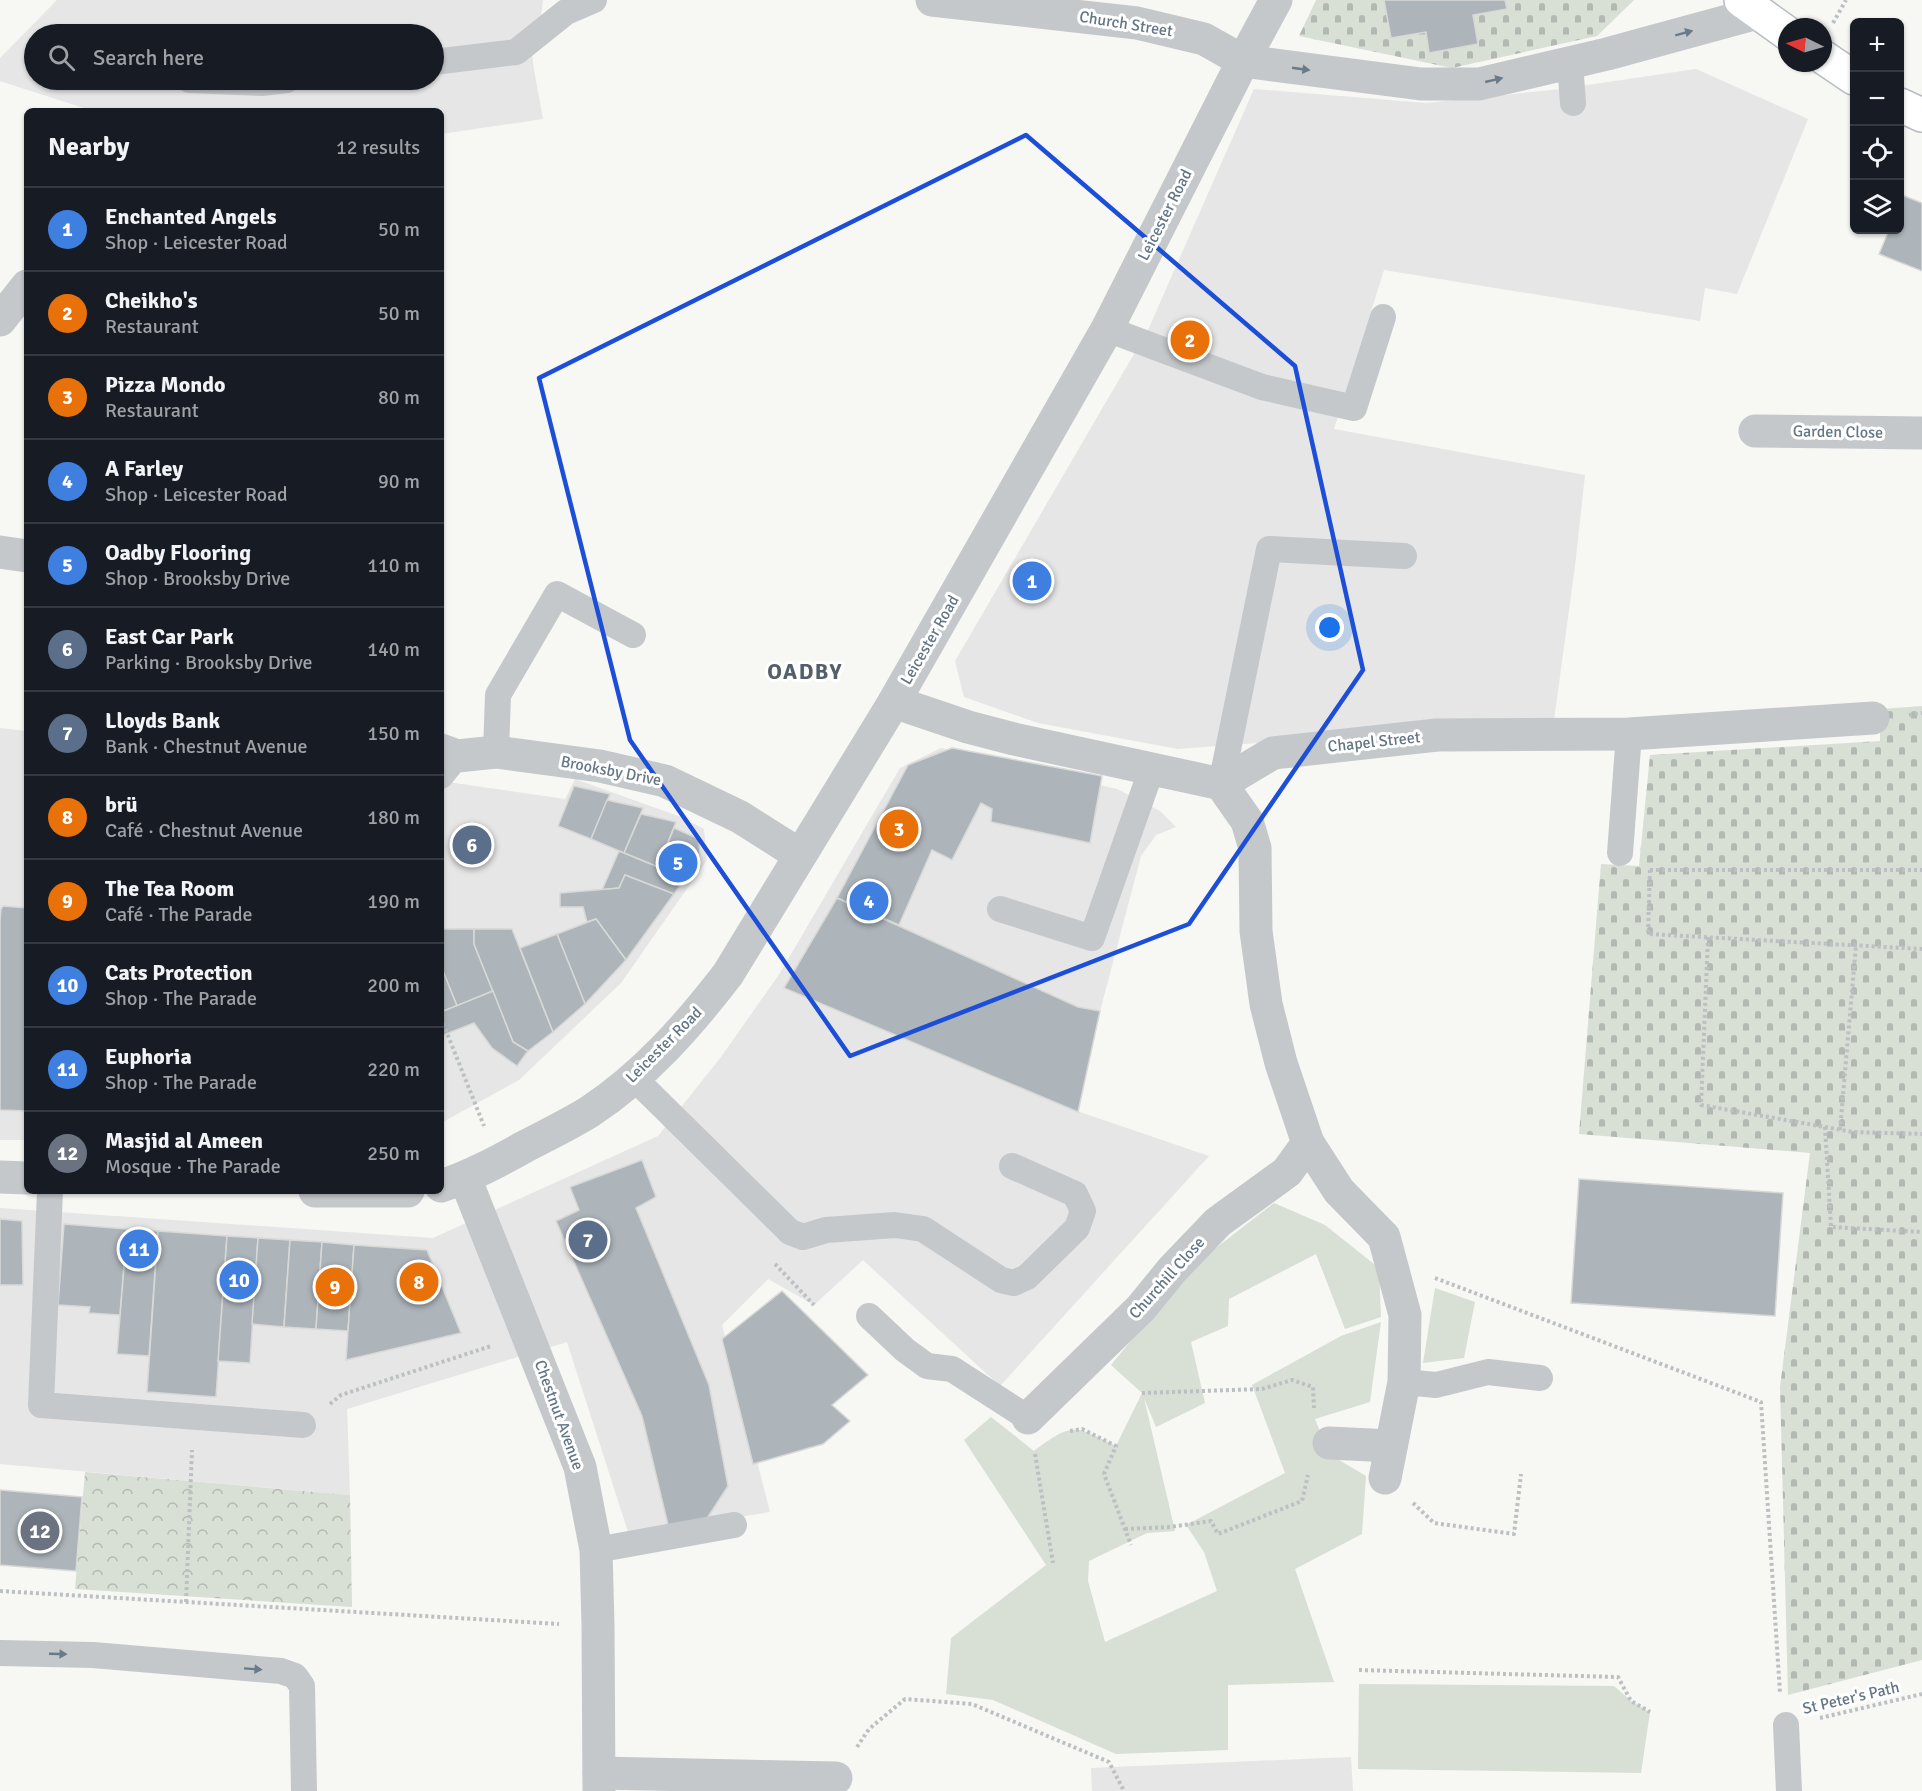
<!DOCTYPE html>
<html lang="en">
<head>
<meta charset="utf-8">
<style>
	:root { --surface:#171b24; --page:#20242c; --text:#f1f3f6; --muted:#9ea1a6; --line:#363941; --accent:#ea580c }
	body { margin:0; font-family:Signika,sans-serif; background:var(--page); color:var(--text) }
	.controls { position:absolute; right:18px; top:18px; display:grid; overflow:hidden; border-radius:9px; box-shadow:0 2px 4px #0004 }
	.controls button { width:54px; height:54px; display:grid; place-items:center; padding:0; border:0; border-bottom:2px solid var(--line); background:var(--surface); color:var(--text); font:30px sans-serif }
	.compass { position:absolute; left:1778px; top:18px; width:54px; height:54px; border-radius:50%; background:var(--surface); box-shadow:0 2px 4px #0004; rotate:275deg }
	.you { position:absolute; left:1330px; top:628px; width:21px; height:21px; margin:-15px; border:4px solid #fff; border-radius:50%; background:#1a73e8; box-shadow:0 0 0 9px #1a73e833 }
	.badge { display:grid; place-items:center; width:39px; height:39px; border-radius:50%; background:var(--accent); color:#fff; font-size:20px; font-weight:700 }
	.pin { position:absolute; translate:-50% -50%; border:3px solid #fff; box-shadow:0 2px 6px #0006 }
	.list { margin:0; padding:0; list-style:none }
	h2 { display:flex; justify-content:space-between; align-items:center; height:78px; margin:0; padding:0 24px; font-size:26px }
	h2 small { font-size:20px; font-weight:400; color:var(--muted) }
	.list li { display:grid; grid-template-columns:39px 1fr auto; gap:18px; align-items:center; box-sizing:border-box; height:84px; padding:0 24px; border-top:2px solid var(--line) }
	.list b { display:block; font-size:22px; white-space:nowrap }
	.list p { margin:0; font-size:20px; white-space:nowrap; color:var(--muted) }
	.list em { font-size:20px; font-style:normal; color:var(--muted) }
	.icon { flex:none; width:33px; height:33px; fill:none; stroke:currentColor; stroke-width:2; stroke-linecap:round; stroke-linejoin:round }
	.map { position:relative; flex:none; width:1922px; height:1791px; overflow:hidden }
	.search { position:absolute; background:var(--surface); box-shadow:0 2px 4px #0004; left:24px; top:24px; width:420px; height:66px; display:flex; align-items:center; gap:15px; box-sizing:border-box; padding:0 21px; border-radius:33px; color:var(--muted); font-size:22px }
	.panel { position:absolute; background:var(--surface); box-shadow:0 2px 4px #0004; left:24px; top:108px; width:420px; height:1086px; border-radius:9px }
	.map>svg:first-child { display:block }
</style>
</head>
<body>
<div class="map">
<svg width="1922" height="1791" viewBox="0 0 1922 1791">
	<defs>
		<pattern id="forest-crowns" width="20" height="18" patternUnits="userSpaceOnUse" patternTransform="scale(1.5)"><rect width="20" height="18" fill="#d8dfd5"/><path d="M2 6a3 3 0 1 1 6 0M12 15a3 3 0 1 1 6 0" fill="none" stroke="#b3b9b2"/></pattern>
		<pattern id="cemetery-stones" width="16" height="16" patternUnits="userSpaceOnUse" patternTransform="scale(1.5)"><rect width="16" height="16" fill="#d8dfd5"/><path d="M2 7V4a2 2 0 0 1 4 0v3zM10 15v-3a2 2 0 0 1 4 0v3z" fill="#b3b9b2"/></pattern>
	</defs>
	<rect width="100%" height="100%" fill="#f7f7f4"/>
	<g fill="#e5e6e5" fill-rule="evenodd">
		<path d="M57,0H543L541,17L529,29L534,70L543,119L441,134V111H93L0,81V58ZM34,34H434V80H34Z"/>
		<polygon points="1696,69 1808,119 1737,294 1705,288 1700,321 1384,270 1334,429 1585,475 1575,566 1554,720 1178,749 1038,723 964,697 955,661 1148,330 1254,89 1426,103 1561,89"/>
		<polygon points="0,728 27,731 27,1140 0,1140"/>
		<polygon points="941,748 1117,789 1160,811 1176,827 1156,835 1141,856 1074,1110 1209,1156 1000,1386 863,1260 814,1305 768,1279 722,1325 770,1512 629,1535 567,1342 347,1409 350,1495 0,1464 0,1208 433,1238 658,1136 721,1057 780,973 900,768"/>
		<polygon points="575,779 681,817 704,829 707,860 621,983 519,1080 441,1123 441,781 565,799"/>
		<polygon points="1351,1757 1353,1791 1092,1791 1091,1768"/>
	</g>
	<g fill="#d8dfd5">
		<path d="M1274,1203L1325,1225L1379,1268L1381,1317L1345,1329L1316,1254L1229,1299L1228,1326L1191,1342L1205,1403L1156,1427L1144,1398L1175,1531L1147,1533L1089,1561L1088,1581L1105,1642L1217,1591L1204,1552L1186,1525L1285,1473L1252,1385L1341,1336L1381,1322L1370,1402L1315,1419L1329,1454L1366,1476L1362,1534L1295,1569L1334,1682L1228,1685V1750L1116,1754L993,1700L946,1694L951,1638L1046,1565L964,1440L991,1417L1034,1451C1073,1422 1074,1425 1116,1446L1142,1393L1111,1365L1190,1268Z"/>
		<polygon points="1435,1288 1475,1302 1464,1358 1423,1363"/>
		<polygon points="1359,1684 1614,1686 1631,1701 1650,1712 1641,1773 1358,1769"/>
	</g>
	<polygon fill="url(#forest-crowns)" points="85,1472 350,1495 352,1607 75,1589"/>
	<g fill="url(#cemetery-stones)">
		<polygon points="1316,0 1634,0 1597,36 1452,68 1299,36"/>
		<polygon points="1922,706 1922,1660 1788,1695 1780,1387 1810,1153 1579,1134 1601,864 1639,866 1650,755 1880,741 1880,709"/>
	</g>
	<g fill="#adb5bb" stroke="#d8d9d6" stroke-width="1.5">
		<polygon points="1384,0 1505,0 1507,9 1473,15 1478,44 1429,53 1426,32 1391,38"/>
		<polygon points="1902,195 1922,203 1922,271 1879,254 1889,230 1900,230 1900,202"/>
		<polygon points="952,748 1102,776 1090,843 991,822 992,809 981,803 952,860 932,850 899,925 837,898 908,765"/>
		<polygon points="574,786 610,794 591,839 558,826"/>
		<polygon points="607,800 643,808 624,853 591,839"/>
		<polygon points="641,814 676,822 658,867 624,853"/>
		<polygon points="674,828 699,839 700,858 674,894 625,875 619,888 602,890 619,851 658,867"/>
		<polygon points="625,875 674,894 626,960 596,919 587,922 583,907 560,907 560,893 619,888"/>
		<polygon points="837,898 1078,1007 1100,1011 1078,1112 784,988"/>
		<polygon points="3,906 27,908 27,1111 0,1110 0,921 1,909"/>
		<polygon points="596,919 626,960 585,1004 557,934"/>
		<polygon points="441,929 474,929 474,944 493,991 457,1006 441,966"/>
		<polygon points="474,929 512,929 553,1032 528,1051 513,1042 474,944"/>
		<polygon points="557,934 585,1004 553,1032 520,948"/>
		<polygon points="441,966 457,1006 441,1012"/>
		<polygon points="493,991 513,1042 528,1051 517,1066 492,1048 474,1023 441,1036 441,1012"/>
		<polygon points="642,1160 656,1197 636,1208 709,1385 728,1486 704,1523 669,1529 642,1416 556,1221 579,1210 570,1187"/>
		<polygon points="1579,1179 1783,1193 1775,1316 1571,1303"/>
		<polygon points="0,1219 22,1221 23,1285 0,1285"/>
		<polygon points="64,1224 127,1229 120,1315 89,1313 90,1307 58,1305"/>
		<polygon points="127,1229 158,1231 149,1356 117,1354"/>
		<polygon points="158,1231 227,1236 216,1397 147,1392"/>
		<polygon points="227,1236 258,1238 250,1363 218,1361"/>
		<polygon points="258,1238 290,1240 284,1327 252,1324"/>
		<polygon points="290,1240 322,1242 316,1329 284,1327"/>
		<polygon points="322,1242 354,1245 348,1331 316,1329"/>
		<polygon points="354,1245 427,1250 461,1333 346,1360"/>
		<polygon points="782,1291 868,1375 832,1405 850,1421 823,1444 753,1464 722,1339"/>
		<polygon points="0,1490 82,1497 76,1571 0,1565"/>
	</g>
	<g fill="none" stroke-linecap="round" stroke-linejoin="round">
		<defs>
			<g id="secondary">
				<polyline points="1741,0 1787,33"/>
				<polyline points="1823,57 1854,78"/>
				<polyline points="1900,105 1922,115"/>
			</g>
		</defs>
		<use href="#secondary" stroke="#b8bdc2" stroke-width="36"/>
		<g stroke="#bdc0c2" stroke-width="4" stroke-dasharray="3 3" stroke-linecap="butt">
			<polyline points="1833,23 1846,0"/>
			<polyline points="1909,715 1922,713"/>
			<polyline points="1650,870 1648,934 1922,949"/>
			<polyline points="1650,870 1922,870"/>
			<polyline points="1708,937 1701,1105 1853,1132 1922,1134"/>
			<polyline points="441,1018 484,1126"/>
			<polyline points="1825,1127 1831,1227 1922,1232"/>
			<polyline points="1840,1130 1856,945"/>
			<polyline points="775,1264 814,1305"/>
			<polyline points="1435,1278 1761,1402 1780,1693"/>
			<polyline points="1142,1393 1262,1389 1292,1380 1313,1387 1314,1408"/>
			<polyline points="330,1404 341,1395 491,1346"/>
			<polyline points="1070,1431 1082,1429 1116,1446 1104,1474 1131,1545"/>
			<polyline points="1035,1454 1053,1563"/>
			<polyline points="1413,1503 1434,1523 1514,1534 1521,1474"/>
			<polyline points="1125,1529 1170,1527 1211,1521 1218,1534 1302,1501 1308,1475"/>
			<polyline points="0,1591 559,1624"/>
			<polyline points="186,1602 192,1450"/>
			<polyline points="1359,1670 1618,1677 1631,1701 1650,1712"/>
			<polyline points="1820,1718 1922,1694"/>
			<polyline points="857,1747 869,1729 905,1699 972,1704 1109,1762 1124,1791"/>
		</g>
		<g stroke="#c4c8cb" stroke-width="26">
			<polyline points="434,62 516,52 566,12 594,0"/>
			<polyline points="1570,63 1573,103"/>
			<polyline points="189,80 262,83 287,80"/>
			<polyline points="1107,329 1262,387 1354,408 1383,317"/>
			<polyline points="496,752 498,695 557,594 633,635"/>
			<polyline points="441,776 457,756"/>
			<polyline points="1221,784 1269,549 1404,556"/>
			<polyline points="1620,853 1629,734"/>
			<polyline points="1000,909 1092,938 1152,768"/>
			<polyline points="633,1077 790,1232 803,1237 826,1230 895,1225 923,1229 1001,1280 1014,1283 1027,1277 1077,1228 1083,1211 1075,1194 1012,1166"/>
			<polyline points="50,1191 41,1405 303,1425"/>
			<polyline points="869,1316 905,1350 927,1366 952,1369 1028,1418"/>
			<polyline points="1404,1382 1436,1385 1488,1372 1540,1378"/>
			<polyline points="596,1550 734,1525"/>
			<polyline points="0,1653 93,1655 281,1671 295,1676 302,1686 304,1791"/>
			<polyline points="1786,1725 1789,1791"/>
		</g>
		<g stroke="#c4c8cb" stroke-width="33">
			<polyline points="932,0 1137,23 1204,39 1243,61 1421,84 1479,84 1607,54 1757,13"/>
			<polyline points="0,320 27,286"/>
			<polyline points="1755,431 1922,433"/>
			<polyline points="0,552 27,556"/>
			<polyline points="894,702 968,727 1014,739 1221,784 1273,753 1437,735 1629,734 1873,718"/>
			<polyline points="441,750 457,756 496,752 600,766 665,781 740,817 800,855"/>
			<polyline points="1308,1143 1339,1191 1384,1237 1405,1315 1404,1382 1385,1478"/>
			<polyline points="0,1177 27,1178"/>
			<polyline points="465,1178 580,1467 596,1550 598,1626 599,1791"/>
			<path d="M441,1186C471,1176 497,1162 524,1147C545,1136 568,1125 589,1112C644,1076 688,1026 728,974L894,702L1107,329L1243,61L1276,0"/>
			<polyline points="315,1191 408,1191"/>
			<polyline points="1028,1418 1141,1308 1172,1270 1218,1222 1287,1172 1308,1143 1281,1063 1266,1004 1256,931 1255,848 1247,821 1221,784"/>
			<polyline points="1329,1443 1391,1446"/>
			<polyline points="599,1773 836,1778"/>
		</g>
		<use href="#secondary" stroke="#fff" stroke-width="33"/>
	</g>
	<defs><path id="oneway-solid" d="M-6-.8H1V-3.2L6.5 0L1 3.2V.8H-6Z" transform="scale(1.5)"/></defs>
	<g fill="#697a89">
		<use href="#oneway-solid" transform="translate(1684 33) rotate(-15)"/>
		<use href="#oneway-solid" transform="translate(1301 69) rotate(8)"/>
		<use href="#oneway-solid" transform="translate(1494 80) rotate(-13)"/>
		<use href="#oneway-solid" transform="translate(58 1654) rotate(2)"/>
		<use href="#oneway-solid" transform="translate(253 1669) rotate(4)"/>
	</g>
	<path fill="none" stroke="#1d4ed8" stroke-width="4.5" stroke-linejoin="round" d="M1026,135L1295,366L1363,670L1189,924L850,1056L630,740L539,378Z"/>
	<g text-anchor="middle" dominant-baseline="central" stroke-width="6" stroke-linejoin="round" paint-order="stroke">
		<g font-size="16" fill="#647686" stroke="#fff">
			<text transform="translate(1126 24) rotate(9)">Church Street</text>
			<text transform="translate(1165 215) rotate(-63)">Leicester Road</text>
			<text transform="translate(1838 432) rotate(1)">Garden Close</text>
			<text transform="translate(930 640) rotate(-60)">Leicester Road</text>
			<text transform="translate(1374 742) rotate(-6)">Chapel Street</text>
			<text transform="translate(611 771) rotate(11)">Brooksby Drive</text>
			<text transform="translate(664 1045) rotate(-45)">Leicester Road</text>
			<text transform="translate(1167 1278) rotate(-48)">Churchill Close</text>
			<text transform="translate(559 1415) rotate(70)">Chestnut Avenue</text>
			<text transform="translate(1851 1698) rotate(-13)">St Peter's Path</text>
		</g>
		<g font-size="22" font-weight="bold" letter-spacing="1.5" fill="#535f6b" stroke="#fff">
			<text x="805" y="671">OADBY</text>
		</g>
	</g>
</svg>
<div class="controls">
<button>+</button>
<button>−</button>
<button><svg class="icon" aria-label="locate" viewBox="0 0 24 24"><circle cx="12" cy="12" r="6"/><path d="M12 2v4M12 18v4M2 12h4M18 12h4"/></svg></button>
<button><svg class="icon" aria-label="layers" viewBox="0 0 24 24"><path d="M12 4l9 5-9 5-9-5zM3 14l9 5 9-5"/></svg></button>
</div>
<svg class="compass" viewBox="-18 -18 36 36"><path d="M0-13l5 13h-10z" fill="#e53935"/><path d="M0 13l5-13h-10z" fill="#9ea1a6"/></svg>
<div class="you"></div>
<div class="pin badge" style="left:1032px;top:581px;background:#3f7fe0">1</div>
<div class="pin badge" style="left:1190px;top:340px;background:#e8710a">2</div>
<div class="pin badge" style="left:899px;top:829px;background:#e8710a">3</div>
<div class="pin badge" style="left:869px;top:901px;background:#3f7fe0">4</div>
<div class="pin badge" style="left:678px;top:863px;background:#3f7fe0">5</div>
<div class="pin badge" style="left:472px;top:845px;background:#5c6f8a">6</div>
<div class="pin badge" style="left:588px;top:1240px;background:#5c6f8a">7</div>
<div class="pin badge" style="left:419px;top:1282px;background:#e8710a">8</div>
<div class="pin badge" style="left:335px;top:1287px;background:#e8710a">9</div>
<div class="pin badge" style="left:239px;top:1280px;background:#3f7fe0">10</div>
<div class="pin badge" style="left:139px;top:1249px;background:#3f7fe0">11</div>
<div class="pin badge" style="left:40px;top:1531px;background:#6b7280">12</div>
<div class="search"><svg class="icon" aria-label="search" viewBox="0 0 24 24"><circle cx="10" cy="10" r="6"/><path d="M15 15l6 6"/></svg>Search here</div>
<section class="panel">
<h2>Nearby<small>12 results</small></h2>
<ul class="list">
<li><span class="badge" style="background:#3f7fe0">1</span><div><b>Enchanted Angels</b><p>Shop · Leicester Road</p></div><em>50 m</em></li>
<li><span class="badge" style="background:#e8710a">2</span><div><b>Cheikho's</b><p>Restaurant</p></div><em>50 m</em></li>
<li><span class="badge" style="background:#e8710a">3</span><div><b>Pizza Mondo</b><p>Restaurant</p></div><em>80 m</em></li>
<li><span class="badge" style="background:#3f7fe0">4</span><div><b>A Farley</b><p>Shop · Leicester Road</p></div><em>90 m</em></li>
<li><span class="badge" style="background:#3f7fe0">5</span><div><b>Oadby Flooring</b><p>Shop · Brooksby Drive</p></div><em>110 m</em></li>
<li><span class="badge" style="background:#5c6f8a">6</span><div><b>East Car Park</b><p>Parking · Brooksby Drive</p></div><em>140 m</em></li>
<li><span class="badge" style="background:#5c6f8a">7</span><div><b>Lloyds Bank</b><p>Bank · Chestnut Avenue</p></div><em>150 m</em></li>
<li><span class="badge" style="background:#e8710a">8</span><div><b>brü</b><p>Café · Chestnut Avenue</p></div><em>180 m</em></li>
<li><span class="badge" style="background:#e8710a">9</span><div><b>The Tea Room</b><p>Café · The Parade</p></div><em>190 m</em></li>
<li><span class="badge" style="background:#3f7fe0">10</span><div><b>Cats Protection</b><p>Shop · The Parade</p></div><em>200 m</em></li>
<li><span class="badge" style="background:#3f7fe0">11</span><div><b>Euphoria</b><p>Shop · The Parade</p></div><em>220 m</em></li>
<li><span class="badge" style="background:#6b7280">12</span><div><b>Masjid al Ameen</b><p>Mosque · The Parade</p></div><em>250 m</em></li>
</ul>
</section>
</div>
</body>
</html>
